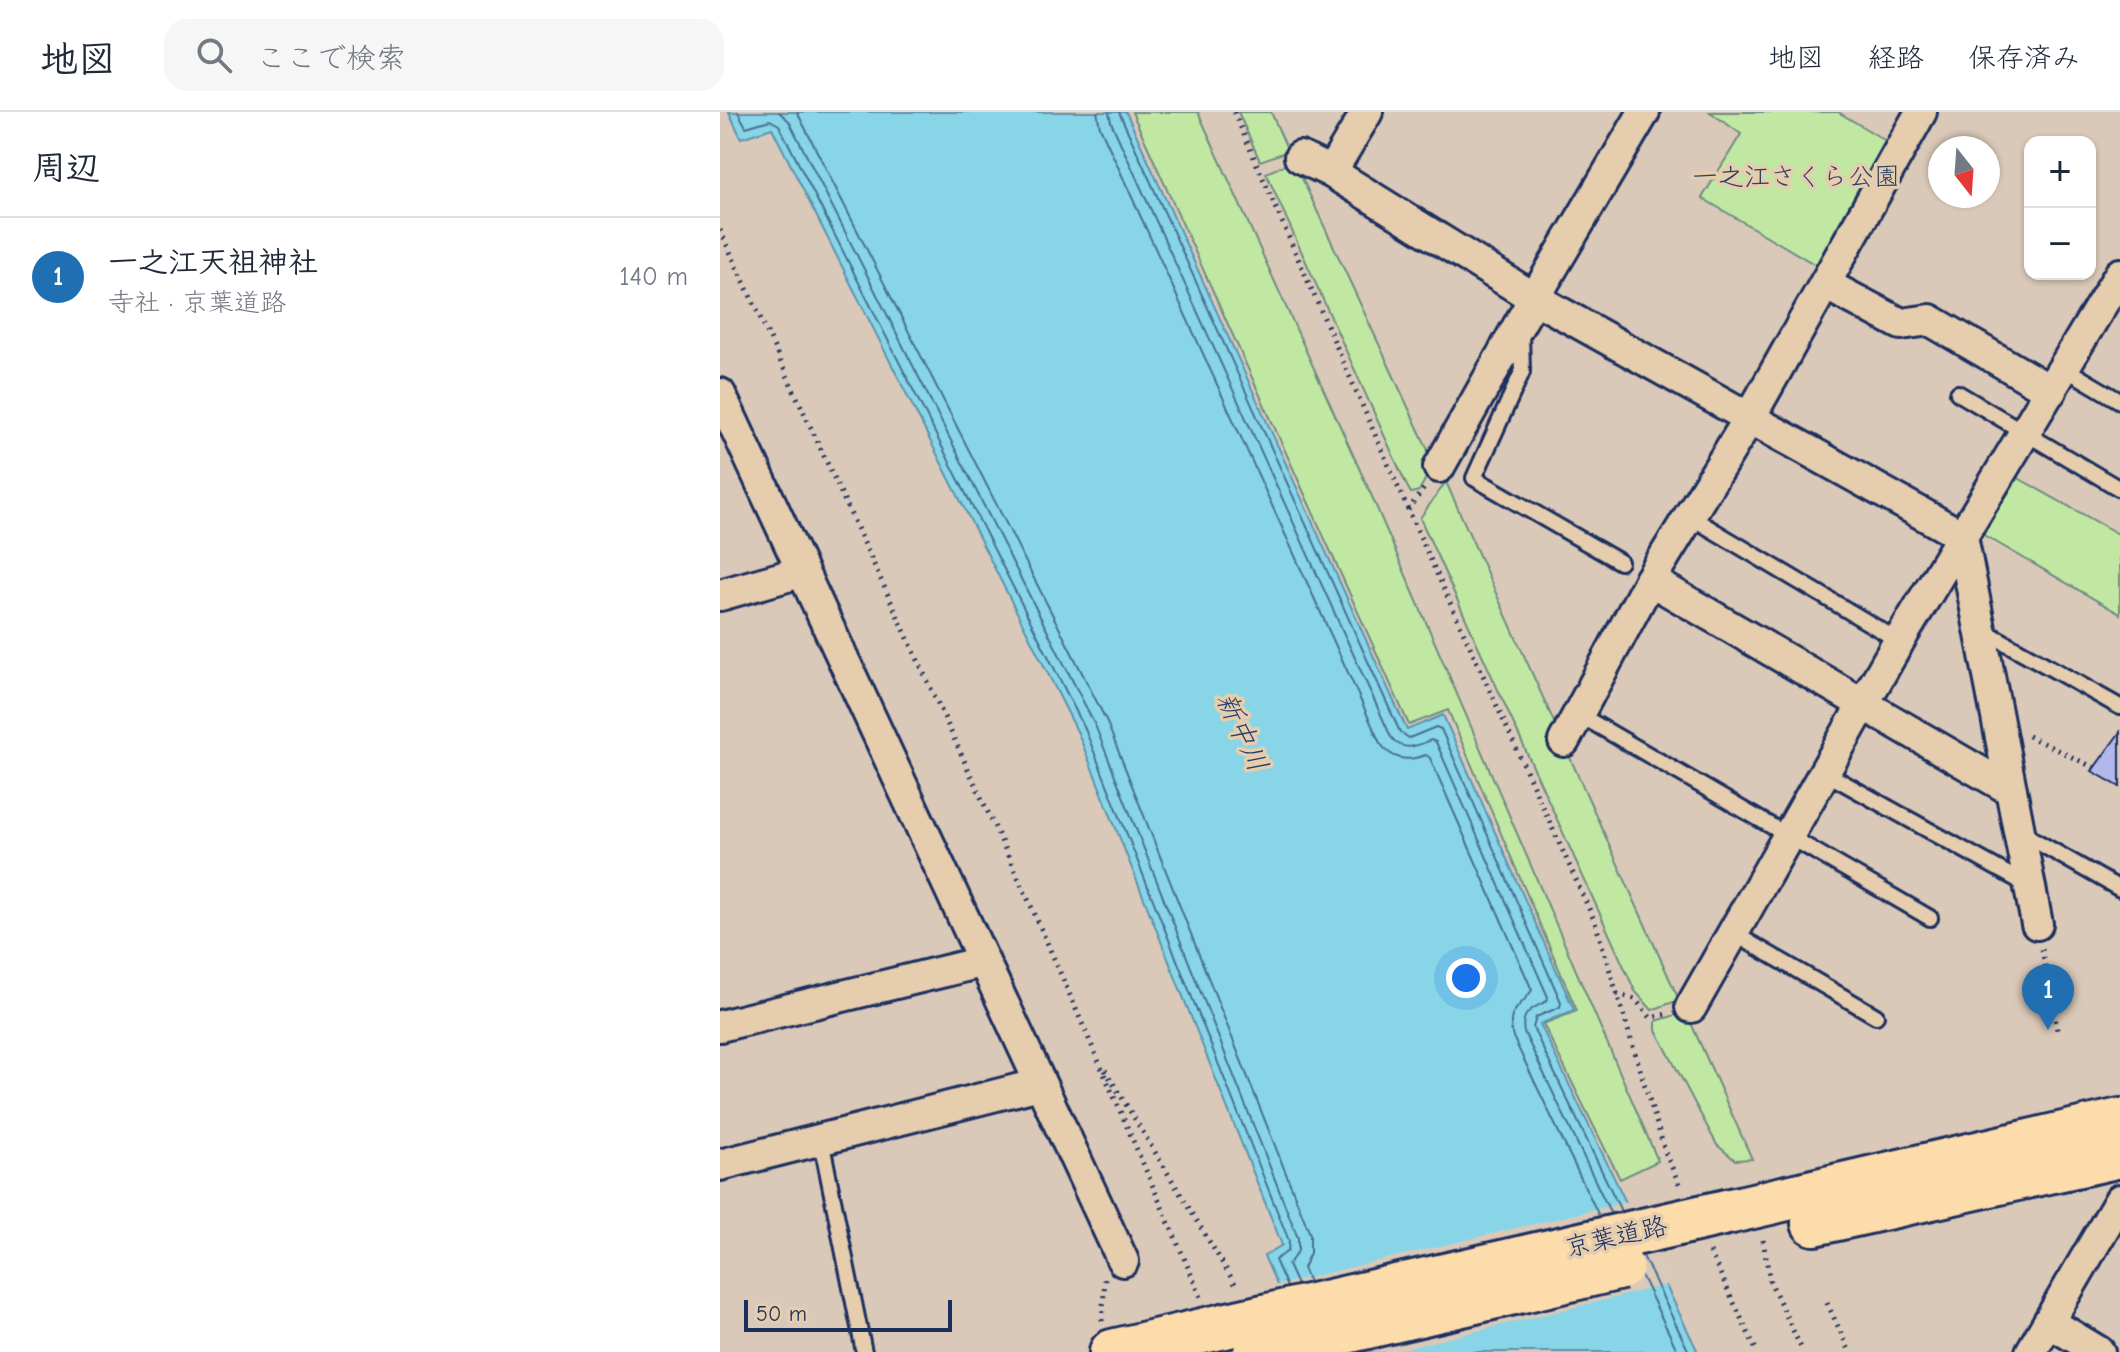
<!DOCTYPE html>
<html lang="ja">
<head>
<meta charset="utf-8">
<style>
	:root { --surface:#fff; --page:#f6f6f7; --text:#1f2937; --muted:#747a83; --line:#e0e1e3; --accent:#1f6fb2 }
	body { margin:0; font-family:"Comic Neue","Klee One",sans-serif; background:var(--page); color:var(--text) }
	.controls { position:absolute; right:24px; top:24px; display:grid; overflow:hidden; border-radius:16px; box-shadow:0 2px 6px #0004 }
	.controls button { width:72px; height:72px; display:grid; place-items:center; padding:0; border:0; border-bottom:2px solid var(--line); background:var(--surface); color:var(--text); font:40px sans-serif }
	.compass { position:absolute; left:1208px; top:24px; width:72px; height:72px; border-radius:50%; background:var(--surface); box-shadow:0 2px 6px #0004; rotate:163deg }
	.scale { position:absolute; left:24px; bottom:20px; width:208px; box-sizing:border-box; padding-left:8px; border:4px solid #1b2f5e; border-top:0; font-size:22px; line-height:28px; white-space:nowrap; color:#1b2f5e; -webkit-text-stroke:6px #e5cdad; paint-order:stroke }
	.you { position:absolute; left:746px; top:866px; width:28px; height:28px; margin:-20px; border:6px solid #fff; border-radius:50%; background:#1a73e8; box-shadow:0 0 0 12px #1a73e833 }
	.badge { display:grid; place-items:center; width:52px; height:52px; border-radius:50%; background:var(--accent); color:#fff; font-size:26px; font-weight:700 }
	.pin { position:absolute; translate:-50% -66px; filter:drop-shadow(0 2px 4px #0008) }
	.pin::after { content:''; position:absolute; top:42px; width:28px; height:24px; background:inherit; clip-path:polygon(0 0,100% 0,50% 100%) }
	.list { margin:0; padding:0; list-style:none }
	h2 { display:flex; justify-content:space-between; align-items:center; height:104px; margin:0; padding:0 32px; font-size:34px }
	h2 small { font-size:26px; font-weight:400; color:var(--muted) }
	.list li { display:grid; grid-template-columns:52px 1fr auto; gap:24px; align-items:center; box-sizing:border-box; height:120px; padding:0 32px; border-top:2px solid var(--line) }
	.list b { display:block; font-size:30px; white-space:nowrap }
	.list p { margin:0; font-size:26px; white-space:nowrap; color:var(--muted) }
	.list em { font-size:26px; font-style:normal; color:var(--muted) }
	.icon { flex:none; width:44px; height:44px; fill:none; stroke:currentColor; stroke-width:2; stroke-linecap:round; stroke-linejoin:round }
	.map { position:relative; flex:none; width:1400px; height:1240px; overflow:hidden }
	header { display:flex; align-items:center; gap:48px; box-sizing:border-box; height:112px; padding:0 40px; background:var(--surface); border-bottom:2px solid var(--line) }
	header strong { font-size:38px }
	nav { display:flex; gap:44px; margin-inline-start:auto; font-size:28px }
	.search { width:560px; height:72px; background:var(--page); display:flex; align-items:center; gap:20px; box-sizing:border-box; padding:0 28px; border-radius:24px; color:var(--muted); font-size:30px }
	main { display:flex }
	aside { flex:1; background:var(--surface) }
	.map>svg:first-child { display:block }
</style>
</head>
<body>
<header>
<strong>地図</strong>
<div class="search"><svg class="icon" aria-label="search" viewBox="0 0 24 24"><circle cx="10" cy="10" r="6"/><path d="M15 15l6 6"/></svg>ここで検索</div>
<nav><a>地図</a><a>経路</a><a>保存済み</a></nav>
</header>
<main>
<aside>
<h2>周辺<small></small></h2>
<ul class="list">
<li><span class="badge">1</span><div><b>一之江天祖神社</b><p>寺社 · 京葉道路</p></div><em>140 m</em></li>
</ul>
</aside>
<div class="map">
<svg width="1400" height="1240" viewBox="0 0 1400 1240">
	<rect width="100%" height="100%" fill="#dac9b9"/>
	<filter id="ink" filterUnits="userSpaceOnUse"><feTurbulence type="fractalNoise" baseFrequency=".0125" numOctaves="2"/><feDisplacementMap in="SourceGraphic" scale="16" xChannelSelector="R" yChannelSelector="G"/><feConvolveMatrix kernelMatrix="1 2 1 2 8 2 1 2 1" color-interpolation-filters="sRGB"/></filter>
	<g filter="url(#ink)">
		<g fill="#c1e8a3" stroke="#6e8c80" stroke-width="2">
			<polygon points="412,0 478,0 653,387 938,1049 900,1067 823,912 857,899 728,598 689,613"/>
			<polygon points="518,0 551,0 568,39 540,49"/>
			<polygon points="990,0 1118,0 1171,32 1101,156 982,86 1021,22"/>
			<polygon points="574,49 714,351 699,379 691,381 687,374 546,61"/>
			<polygon points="1298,366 1400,423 1400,502 1262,422"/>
			<polygon points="726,370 959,888 932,898 915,879 700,406"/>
			<polygon points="966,900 1032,1047 1015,1048 997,1033 936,918 936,909"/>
		</g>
		<polygon fill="#88d5e7" stroke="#5c93b0" stroke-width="2" points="9,0 406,0 687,618 723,603 854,898 820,912 978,1240 587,1240 544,1144 562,1133 358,621 52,16 21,26"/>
		<polygon fill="#dac9b9" points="910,1089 950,1172 671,1240 583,1240 553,1174"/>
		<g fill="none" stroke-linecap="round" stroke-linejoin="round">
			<g stroke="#477195" stroke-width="2">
				<polyline points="18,0 26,15 50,8 59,13 365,617 569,1129 568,1139 555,1148 567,1175"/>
				<polyline points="59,0 69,9 375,613 578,1126 578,1139 568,1153 577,1173"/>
				<polyline points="77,0 386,608 590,1122 590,1141 583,1156 589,1170"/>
				<path d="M377,0L380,15L660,631C672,648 687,650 706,643L710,646L812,878C801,896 785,897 793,925L879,1104"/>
				<path d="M389,0L391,10L671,625C683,641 696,634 711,628L716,630L828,885L827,889C812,896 800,901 804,920L891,1102"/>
				<polyline points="399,0 680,620 689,626 716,615 721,617 841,890 840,895 816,905 813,916 901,1099"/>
				<polyline points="923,1144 969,1240"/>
				<polyline points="922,1165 958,1240"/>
			</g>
		</g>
		<polygon fill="#b0b9ea" stroke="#1b2f5e" stroke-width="2" points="1400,620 1400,675 1372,659"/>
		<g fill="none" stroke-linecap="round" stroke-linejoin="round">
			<defs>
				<g id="lane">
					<polyline points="801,221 802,260 754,366 900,450"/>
					<polyline points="1344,256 1400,289"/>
					<polyline points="1238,281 1400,377"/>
					<polyline points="969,404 1179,529"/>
					<polyline points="1261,517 1400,595"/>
					<polyline points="858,602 1210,806"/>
					<polyline points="1104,660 1309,774"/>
					<polyline points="1300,720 1400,777"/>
					<polyline points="1013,821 1156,904"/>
					<polyline points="101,1028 144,1240"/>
				</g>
				<g id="street">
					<polyline points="580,45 611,60 814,186 1242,424"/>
					<polyline points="611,60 647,0"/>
					<polyline points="1105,172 1181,212 1210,208 1331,279"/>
					<polyline points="0,282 403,1149"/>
					<polyline points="719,355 801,209 924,0"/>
					<polyline points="1242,424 1317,812"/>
					<polyline points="930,468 1291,678"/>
					<polyline points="0,483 81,460"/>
					<polyline points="844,629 930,468 1029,307 1201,0"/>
					<polyline points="971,895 1179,529 1400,162"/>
					<polyline points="0,914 262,850"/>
					<polyline points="0,1053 320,972"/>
					<polyline points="1329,1210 1379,1240"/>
					<polyline points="1311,1240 1400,1088"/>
				</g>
				<g id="highway">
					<polyline points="1011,1099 1400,1009"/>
					<polyline points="1094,1111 1400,1043"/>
					<polyline points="392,1240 504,1214"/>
				</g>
			</defs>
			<use href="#lane" stroke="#1b2f5e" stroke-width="20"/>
			<use href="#street" stroke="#1b2f5e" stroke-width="36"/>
			<use href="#highway" stroke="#1b2f5e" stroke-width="50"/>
			<g stroke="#1b2f5e" stroke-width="5" stroke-dasharray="2 6" stroke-linecap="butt">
				<polyline points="514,0 688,398 875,810 946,1042 961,1076"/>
				<polyline points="0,118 312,796 481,1185"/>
				<polyline points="688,398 705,375"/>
				<polyline points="1308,624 1375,656"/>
				<polyline points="1322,837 1337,918"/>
				<polyline points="897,882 915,887 931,906 947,902"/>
				<polyline points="385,958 517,1175"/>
				<polyline points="1043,1128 1050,1169 1083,1240"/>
				<polyline points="990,1140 1037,1240"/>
				<polyline points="1107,1191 1130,1240"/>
				<polyline points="382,1209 385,1167"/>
			</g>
			<use href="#lane" stroke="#e5cdad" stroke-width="14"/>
			<use href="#street" stroke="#e5cdad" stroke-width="30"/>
			<use href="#highway" stroke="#fddcac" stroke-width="44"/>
			<defs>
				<g id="highway-bridge">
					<polyline points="504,1214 1011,1099"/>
					<polyline points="536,1240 901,1155"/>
				</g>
			</defs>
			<use href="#highway-bridge" stroke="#1b2f5e" stroke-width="50" stroke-linecap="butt"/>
			<use href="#highway-bridge" stroke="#fddcac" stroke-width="44"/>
		</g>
	</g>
	<g text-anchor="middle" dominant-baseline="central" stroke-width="7" stroke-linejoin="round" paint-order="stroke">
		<g font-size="26" fill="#2c4265" stroke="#e5cdad">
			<text x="1076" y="65">一之江さくら公園</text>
		</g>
		<g font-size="26" fill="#1b2f5e" stroke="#e5cdad">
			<text transform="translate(896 1125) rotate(-13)">京葉道路</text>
		</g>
		<g font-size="28" font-style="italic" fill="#26406c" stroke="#e5cdad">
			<text transform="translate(522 620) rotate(65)">新中川</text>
		</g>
	</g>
</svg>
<div class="controls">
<button>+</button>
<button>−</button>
</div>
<svg class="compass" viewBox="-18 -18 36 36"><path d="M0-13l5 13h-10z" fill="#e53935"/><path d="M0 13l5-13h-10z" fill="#747a83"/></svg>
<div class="scale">50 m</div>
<div class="you"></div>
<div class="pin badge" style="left:1328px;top:918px">1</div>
</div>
</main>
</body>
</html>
